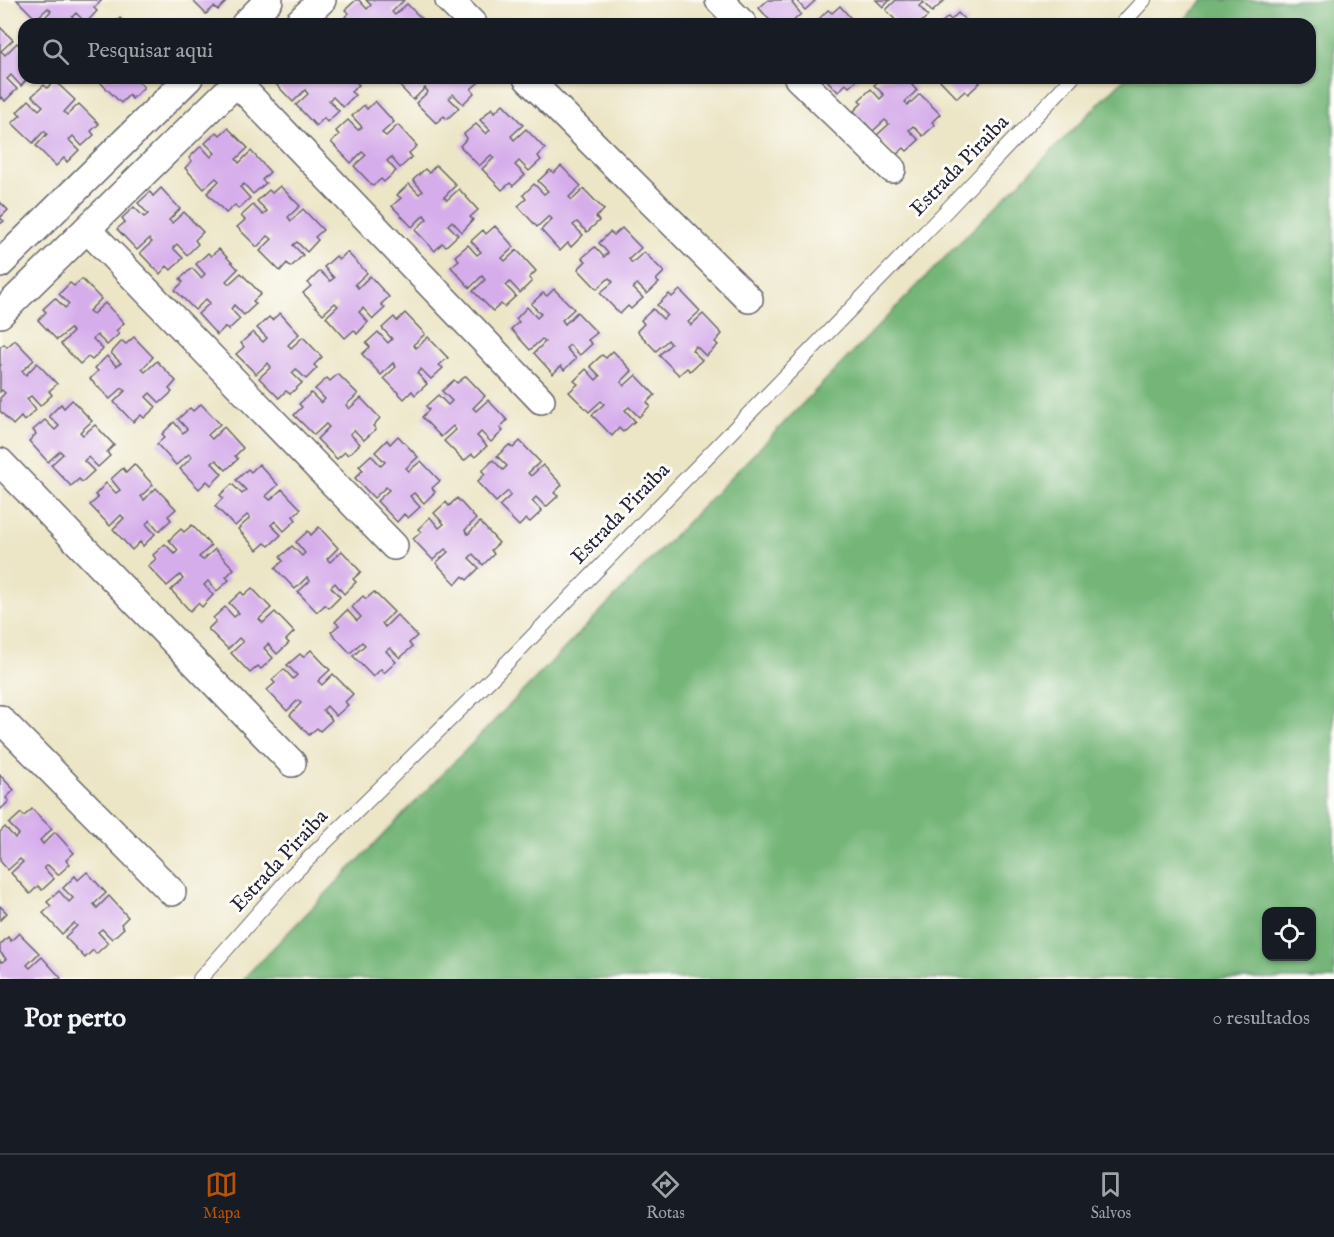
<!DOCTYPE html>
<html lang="pt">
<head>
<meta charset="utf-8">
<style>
	:root { --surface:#171b24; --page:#20242c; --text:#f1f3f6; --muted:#9ea1a6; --line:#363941; --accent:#b45309 }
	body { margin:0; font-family:"IM FELL English",serif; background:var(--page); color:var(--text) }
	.controls { position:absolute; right:18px; bottom:18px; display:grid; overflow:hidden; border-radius:12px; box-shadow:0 2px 4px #0004 }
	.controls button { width:54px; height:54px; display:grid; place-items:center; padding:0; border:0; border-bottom:2px solid var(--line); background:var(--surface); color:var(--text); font:30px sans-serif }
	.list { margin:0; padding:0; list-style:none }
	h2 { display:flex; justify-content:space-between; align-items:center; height:78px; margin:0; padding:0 24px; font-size:26px }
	h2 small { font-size:20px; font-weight:400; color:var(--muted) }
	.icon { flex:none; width:33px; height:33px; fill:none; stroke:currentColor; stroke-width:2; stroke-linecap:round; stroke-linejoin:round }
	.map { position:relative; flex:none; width:1334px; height:979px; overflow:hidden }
	.search { position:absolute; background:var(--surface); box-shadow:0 2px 4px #0004; left:18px; right:18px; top:18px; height:66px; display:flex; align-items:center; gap:15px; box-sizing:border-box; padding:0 21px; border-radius:18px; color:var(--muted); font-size:22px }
	.sheet { height:174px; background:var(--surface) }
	nav { display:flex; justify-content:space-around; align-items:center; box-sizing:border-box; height:84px; border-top:2px solid var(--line); background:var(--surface); font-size:16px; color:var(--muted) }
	nav a { display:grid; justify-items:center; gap:3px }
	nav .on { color:var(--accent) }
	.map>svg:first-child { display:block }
</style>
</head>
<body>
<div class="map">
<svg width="1334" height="979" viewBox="0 0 1334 979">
	<rect width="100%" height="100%" fill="#fdfcf7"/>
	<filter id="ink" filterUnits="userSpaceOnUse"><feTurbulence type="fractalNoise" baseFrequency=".0167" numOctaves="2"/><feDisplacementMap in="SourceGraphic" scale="12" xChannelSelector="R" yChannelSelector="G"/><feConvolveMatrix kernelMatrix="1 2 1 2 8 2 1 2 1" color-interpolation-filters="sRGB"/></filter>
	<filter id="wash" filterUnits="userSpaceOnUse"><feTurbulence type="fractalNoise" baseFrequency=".008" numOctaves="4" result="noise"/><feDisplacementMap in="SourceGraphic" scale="24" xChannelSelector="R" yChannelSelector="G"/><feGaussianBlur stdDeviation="1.35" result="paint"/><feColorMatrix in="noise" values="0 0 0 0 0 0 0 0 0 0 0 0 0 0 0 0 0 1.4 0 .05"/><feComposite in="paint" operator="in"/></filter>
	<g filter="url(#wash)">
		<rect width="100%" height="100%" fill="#ece5c6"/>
		<path fill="#75b678" stroke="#4c6c5a" stroke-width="1.5" fill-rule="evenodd" d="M1204,0H1334V979H243L960,242L1125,78H1310V24H1180ZM1266,912H1312V956H1266Z"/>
		<g id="blocks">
			<g fill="#d6adeb">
				<polygon points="17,0 102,0 94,8 97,11 86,23 76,13 72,17 79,24 41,24 39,23 51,11 48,8 36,19"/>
				<polygon points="192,0 228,0 218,10 214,7 206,14"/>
				<polygon points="356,0 359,0 367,9 371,5 366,0 404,0 392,12 395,15 407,4 427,24 344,24 341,21 349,13 345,10"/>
				<polygon points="768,0 795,0 792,3 801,14 790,24 786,21 783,24 773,24 759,8"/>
				<polygon points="796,0 816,0 805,10"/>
				<polygon points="876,0 890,0 883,7"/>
				<polygon points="896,0 945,0 932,12 923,2 919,6 928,16 919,24 899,24 886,10"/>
				<polygon points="840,6 856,24 819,24 817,21 828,10 832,13"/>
				<polygon points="958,13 969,24 940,24 948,17 951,20"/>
				<polygon points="120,18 126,24 114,24"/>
				<polygon points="0,27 13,40 1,51 5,55 17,43 24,50 24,78 28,78 21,86 11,75 7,79 17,89 5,101 2,97 0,99"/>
				<polygon points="107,78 135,78 144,87 132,99 129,95 121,103 101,83"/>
				<polygon points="277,78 353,78 359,85 351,92 355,95 343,107 333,97 329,100 339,111 327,122 324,118 316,126 296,105 308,94 305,90 293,102 273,81"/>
				<polygon points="395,78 475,78 479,82 471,89 474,93 463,104 453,94 449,98 459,108 447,119 444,116 436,123 416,103 428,92 425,88 413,100 393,79"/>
				<polygon points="825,78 859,78 849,87 846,84 838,92"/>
				<polygon points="882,78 905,78 917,90 905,102 908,105 920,94 940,114 932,122 935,125 923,136 913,126 909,130 919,140 907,151 904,148 896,155 877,135 889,124 885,120 873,131 854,111 862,103 859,100 871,89 880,99 884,95 874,85"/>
				<polygon points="938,78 975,78 980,83 968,94 965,91 957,98"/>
				<polygon points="55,81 75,100 64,112 67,115 79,104 99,124 91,131 94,135 82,146 73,136 69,140 79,150 67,162 64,158 56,166 36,146 47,134 44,131 33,143 12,123 21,115 17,112 29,100 39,110 43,106 32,96 44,85 47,88"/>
				<polygon points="375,101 394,122 382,133 386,136 398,125 417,146 409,153 412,157 400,168 391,157 387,161 396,171 384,182 381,179 373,186 354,166 366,155 362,152 351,163 331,142 339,135 336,131 348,120 358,130 362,127 352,116 364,105 367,109"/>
				<polygon points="503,104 523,125 511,136 514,140 526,129 545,149 538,156 541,160 529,171 519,161 515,165 525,175 513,186 510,183 502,190 482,169 494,158 491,155 479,166 460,146 467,138 464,134 476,124 486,134 490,130 480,120 492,108 495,112"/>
				<polygon points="228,128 248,148 236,159 239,163 251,151 270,172 262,180 266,183 253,194 244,184 240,187 250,198 238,209 235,205 226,213 207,193 219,181 216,178 204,189 185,168 192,161 189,158 201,146 211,157 215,153 205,143 217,132 220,135"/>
				<polygon points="436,165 456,185 444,197 447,200 459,189 478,210 470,217 473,220 462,232 452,221 448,225 458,235 446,246 442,243 435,251 415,230 427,219 424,215 412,227 392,206 401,198 397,195 409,184 419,194 423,191 413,180 425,169 429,173"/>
				<polygon points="561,166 581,186 569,197 572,200 584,189 604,210 596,217 599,221 587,232 577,222 573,225 583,235 571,247 568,243 560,251 541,230 552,219 549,216 537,227 518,206 526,199 523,195 534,184 544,194 548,191 538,181 550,170 554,173"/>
				<polygon points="280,186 300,206 288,217 291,221 303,209 323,230 315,237 318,240 307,252 297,242 293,245 303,255 291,267 287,263 280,271 260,251 272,239 268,236 257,247 237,227 245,220 241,216 253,205 263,215 267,211 257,201 269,190 272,193"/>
				<polygon points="161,188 180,209 169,220 172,223 184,212 203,232 195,240 198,244 187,255 177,244 173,248 183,258 171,270 167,266 160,274 140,253 152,242 149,239 137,250 117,229 125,222 122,218 134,207 144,217 148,214 138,203 150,192 153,196"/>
				<polygon points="0,202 8,210 0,218 4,221 0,224"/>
				<polygon points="495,226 514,247 502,258 505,261 517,250 536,271 529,278 532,281 520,293 510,282 506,286 516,296 504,307 501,304 493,311 473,291 485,280 482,276 470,288 451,267 459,260 455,256 468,245 477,255 481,252 471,241 483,230 486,234"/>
				<polygon points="622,228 641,248 629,259 632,263 644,252 664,272 656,280 659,283 647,294 637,284 633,288 643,298 631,309 628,306 620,314 600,293 613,282 609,278 597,289 578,269 586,261 582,258 595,247 604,257 608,253 599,243 610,232 614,235"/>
				<polygon points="219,249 238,269 226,281 229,284 241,273 261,294 253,301 256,304 244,315 234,305 231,309 240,319 228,330 225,327 217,335 198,314 210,303 206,299 195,310 175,290 183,282 180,279 192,268 201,278 205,274 196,264 208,253 211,256"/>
				<polygon points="347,252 367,273 355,284 358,288 370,276 389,297 381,304 385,308 373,319 363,308 359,312 368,322 357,334 354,330 345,338 326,317 338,306 335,303 323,314 303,293 311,286 308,283 320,271 330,281 334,278 324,267 336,256 339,260"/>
				<polygon points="82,279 101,299 89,311 93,314 105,303 124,323 116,331 119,334 107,345 97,335 93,339 103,349 92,360 88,357 80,364 61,344 73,332 70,329 57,340 38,320 46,312 43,309 55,298 65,308 69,304 59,294 70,283 74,286"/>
				<polygon points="554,289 574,309 562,320 565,324 577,312 597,333 588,340 592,344 580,355 570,345 566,348 576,359 564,370 561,366 553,374 534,353 545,342 542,339 530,350 511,329 519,322 516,319 527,307 537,318 541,314 531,304 543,293 547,296"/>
				<polygon points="680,290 700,311 688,322 691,325 703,314 722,334 715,342 718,345 706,356 696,346 692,350 702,360 690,371 687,368 679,375 659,355 671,344 668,340 656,351 637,331 644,324 641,320 653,309 663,319 667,315 657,305 669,294 672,297"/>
				<polygon points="280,313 299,334 288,345 291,348 303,337 322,357 314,365 317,368 306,379 296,369 292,373 302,383 290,394 286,391 279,398 259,378 271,367 268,363 256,374 236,354 244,347 241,343 253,332 263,342 267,338 257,328 269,317 272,320"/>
				<polygon points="405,313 425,334 413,345 416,348 428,337 448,358 439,365 443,368 431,379 421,369 417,373 427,384 415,395 412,391 404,399 384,378 396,367 393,363 381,375 362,354 370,347 366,343 378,332 388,343 392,339 382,328 394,317 397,321"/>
				<polygon points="134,337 153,357 142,369 145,372 157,361 176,381 169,389 172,392 160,403 150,393 146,397 156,407 144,418 141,415 133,422 114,402 125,391 122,388 110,399 90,379 98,371 95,368 107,356 116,366 121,363 111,353 122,341 126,344"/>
				<polygon points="15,340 34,360 22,371 26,375 37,363 57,384 49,391 52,395 40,406 31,396 27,399 36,410 24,421 21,417 13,425 0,411 0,398 5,393 2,390 0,392 0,366 1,365 0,364 0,347 4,344 7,347"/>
				<polygon points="613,351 632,371 621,382 624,386 636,375 655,395 647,402 650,406 639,417 629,407 625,410 635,421 623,432 619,428 612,436 592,415 604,404 601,401 589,412 569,392 578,384 574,381 586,369 596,380 600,376 590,366 602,355 606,358"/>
				<polygon points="338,374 358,394 346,405 349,409 361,398 380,418 373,426 376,429 364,440 354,430 350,434 360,444 348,455 345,452 337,459 317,439 329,427 326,424 314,435 294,415 302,407 299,404 311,393 321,403 325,399 315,389 327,378 330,381"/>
				<polygon points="466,376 485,396 473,408 476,411 488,400 507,420 500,428 503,431 491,442 481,432 477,436 487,446 475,457 472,454 464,461 444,441 456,430 453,426 441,437 422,417 429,410 426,406 438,395 448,405 452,401 442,391 454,380 457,383"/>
				<polygon points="72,400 92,421 80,432 83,435 95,425 114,445 107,452 110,456 98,467 88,457 84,461 94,471 82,482 79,479 71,486 51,465 63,454 60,451 48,462 29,441 36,434 33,430 45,420 55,430 59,426 49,416 61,404 64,408"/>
				<polygon points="201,404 220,424 208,435 212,439 224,427 243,448 235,456 238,459 226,470 216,460 212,463 222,474 211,485 207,481 199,489 180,469 192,457 189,454 176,465 157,444 165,437 162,434 174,422 183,433 187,429 178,419 190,408 193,411"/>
				<polygon points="398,436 418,457 406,468 409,471 421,461 440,481 432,488 435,492 424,503 414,493 410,496 420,507 408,518 404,514 397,522 377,501 389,490 386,487 374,498 355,478 363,470 359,466 371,455 381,466 385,462 375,452 387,440 390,444"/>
				<polygon points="520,441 540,462 528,473 531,476 543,465 562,485 554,493 558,496 546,507 536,497 532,501 542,511 530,522 526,519 519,526 499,506 511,495 508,491 496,502 477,482 485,474 482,471 493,460 503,470 507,466 497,456 509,445 513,448"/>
				<polygon points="134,464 153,485 141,496 144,500 156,488 176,509 168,516 171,520 159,531 150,520 146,524 155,534 143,546 140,542 132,550 113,529 124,518 121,515 110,526 90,505 98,498 95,495 106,483 116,493 120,490 111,479 123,468 126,472"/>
				<polygon points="259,464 278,485 266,496 270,500 282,489 301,509 293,516 296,520 284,531 275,521 271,525 281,535 269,546 265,543 257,550 238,529 250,518 247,515 235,526 215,506 223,498 220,495 232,484 242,494 246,490 236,480 248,469 251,472"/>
				<polygon points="457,498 476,519 465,530 468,534 480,522 499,543 491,550 494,554 483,565 473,554 469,558 479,568 467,580 463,576 456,584 436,563 448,552 445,549 433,560 413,539 421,532 418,529 430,517 439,528 444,524 434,513 446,502 449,506"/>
				<polygon points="192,525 211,546 199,557 203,560 215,549 234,569 226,577 229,580 217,591 208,581 204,585 213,595 202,607 198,603 190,611 171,590 183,579 180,575 167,586 148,566 156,559 153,555 165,544 175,554 178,550 169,540 181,529 184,532"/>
				<polygon points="319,527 338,548 327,559 330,562 342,551 361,572 353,579 356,582 344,594 335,583 331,587 340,597 329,608 325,605 317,612 298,592 310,581 307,577 295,589 275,568 283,561 280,557 292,546 302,556 305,553 296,542 308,531 311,535"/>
				<polygon points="252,588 271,608 259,619 263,623 275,612 294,632 286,640 289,643 277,654 268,644 264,648 273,658 261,669 258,666 250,673 231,653 243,642 239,638 228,649 208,629 216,621 213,618 225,607 234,617 239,613 229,603 241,592 244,595"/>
				<polygon points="374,592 394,612 382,623 385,627 397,615 417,636 409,643 412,647 400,658 390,648 386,651 396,662 384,673 381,669 373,677 353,656 365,645 362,642 350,653 331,632 339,625 335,622 347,610 357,621 361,617 352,607 363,596 366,599"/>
				<polygon points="311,650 330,670 318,681 322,685 333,674 353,694 345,702 348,705 336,716 327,706 323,710 332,720 320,731 317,728 309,735 290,715 301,703 298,700 287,711 267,690 275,683 272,680 284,669 293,679 297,675 287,665 300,654 303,657"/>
				<polygon points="0,775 14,790 6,798 9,801 0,810"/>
				<polygon points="32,809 52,829 40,840 43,844 55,832 74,853 66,860 70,864 58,875 48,865 44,868 54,879 42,890 38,886 30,894 11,873 23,862 20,859 8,870 0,861 0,832 5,827 15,838 19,834 9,824 21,813 24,816"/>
				<polygon points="87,872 106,893 94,904 97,908 109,896 128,917 121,924 124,928 112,939 102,929 98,932 108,943 96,954 93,950 85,958 65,937 77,926 74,923 62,934 43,913 51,906 47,902 59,891 69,902 73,898 63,888 75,876 78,880"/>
				<polygon points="0,906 7,913 0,920"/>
				<polygon points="19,933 39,953 27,965 30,968 42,957 61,978 60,979 0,979 0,960 2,962 6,959 0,952 0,945 8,937 11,941"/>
			</g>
		</g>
	</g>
	<g filter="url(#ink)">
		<use href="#blocks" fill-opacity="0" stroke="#69666c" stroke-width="1.5"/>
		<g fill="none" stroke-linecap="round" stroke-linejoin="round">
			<defs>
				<g id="lane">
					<polyline points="1122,24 1144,0"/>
					<polyline points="200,979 289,878 493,677 947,210 1072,78"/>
				</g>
				<g id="street">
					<polyline points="449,0 473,24"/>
					<polyline points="719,0 743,24"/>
					<polyline points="245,24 269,0"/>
					<polyline points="297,24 322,0"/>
					<polyline points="527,78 749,299"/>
					<polyline points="798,78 892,169"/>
					<polyline points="236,82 541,400"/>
					<polyline points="87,229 394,546"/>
					<polyline points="0,264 189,78"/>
					<polyline points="0,314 241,78"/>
					<polyline points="0,462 292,763"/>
					<polyline points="0,719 172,892"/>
				</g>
			</defs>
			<use href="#lane" stroke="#69666c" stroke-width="16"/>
			<use href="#street" stroke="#69666c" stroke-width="30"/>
			<use href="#lane" stroke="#fff" stroke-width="14"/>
			<use href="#street" stroke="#fff" stroke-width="27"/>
		</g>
	</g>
	<g text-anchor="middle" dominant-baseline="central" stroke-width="6" stroke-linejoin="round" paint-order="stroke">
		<g font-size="21" fill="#22223b" stroke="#fdfcf7">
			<text transform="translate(960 166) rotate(-46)">Estrada Piraiba</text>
			<text transform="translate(621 514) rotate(-46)">Estrada Piraiba</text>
			<text transform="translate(280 861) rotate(-47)">Estrada Piraiba</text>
		</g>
	</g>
</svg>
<div class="controls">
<button><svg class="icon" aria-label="locate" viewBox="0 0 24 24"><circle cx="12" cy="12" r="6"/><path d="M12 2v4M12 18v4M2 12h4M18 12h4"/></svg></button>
</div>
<div class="search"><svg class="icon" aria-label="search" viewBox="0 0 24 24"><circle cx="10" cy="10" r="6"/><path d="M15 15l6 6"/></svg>Pesquisar aqui</div>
</div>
<section class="sheet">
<h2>Por perto<small>0 resultados</small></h2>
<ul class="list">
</ul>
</section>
<nav>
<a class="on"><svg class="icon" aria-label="map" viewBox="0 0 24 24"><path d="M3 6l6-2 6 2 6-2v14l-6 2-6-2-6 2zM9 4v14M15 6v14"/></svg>Mapa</a>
<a><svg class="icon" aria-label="directions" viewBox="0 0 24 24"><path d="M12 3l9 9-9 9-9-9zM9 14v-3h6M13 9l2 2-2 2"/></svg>Rotas</a>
<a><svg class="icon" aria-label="saved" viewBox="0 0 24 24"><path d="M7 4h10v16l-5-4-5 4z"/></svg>Salvos</a>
</nav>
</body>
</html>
